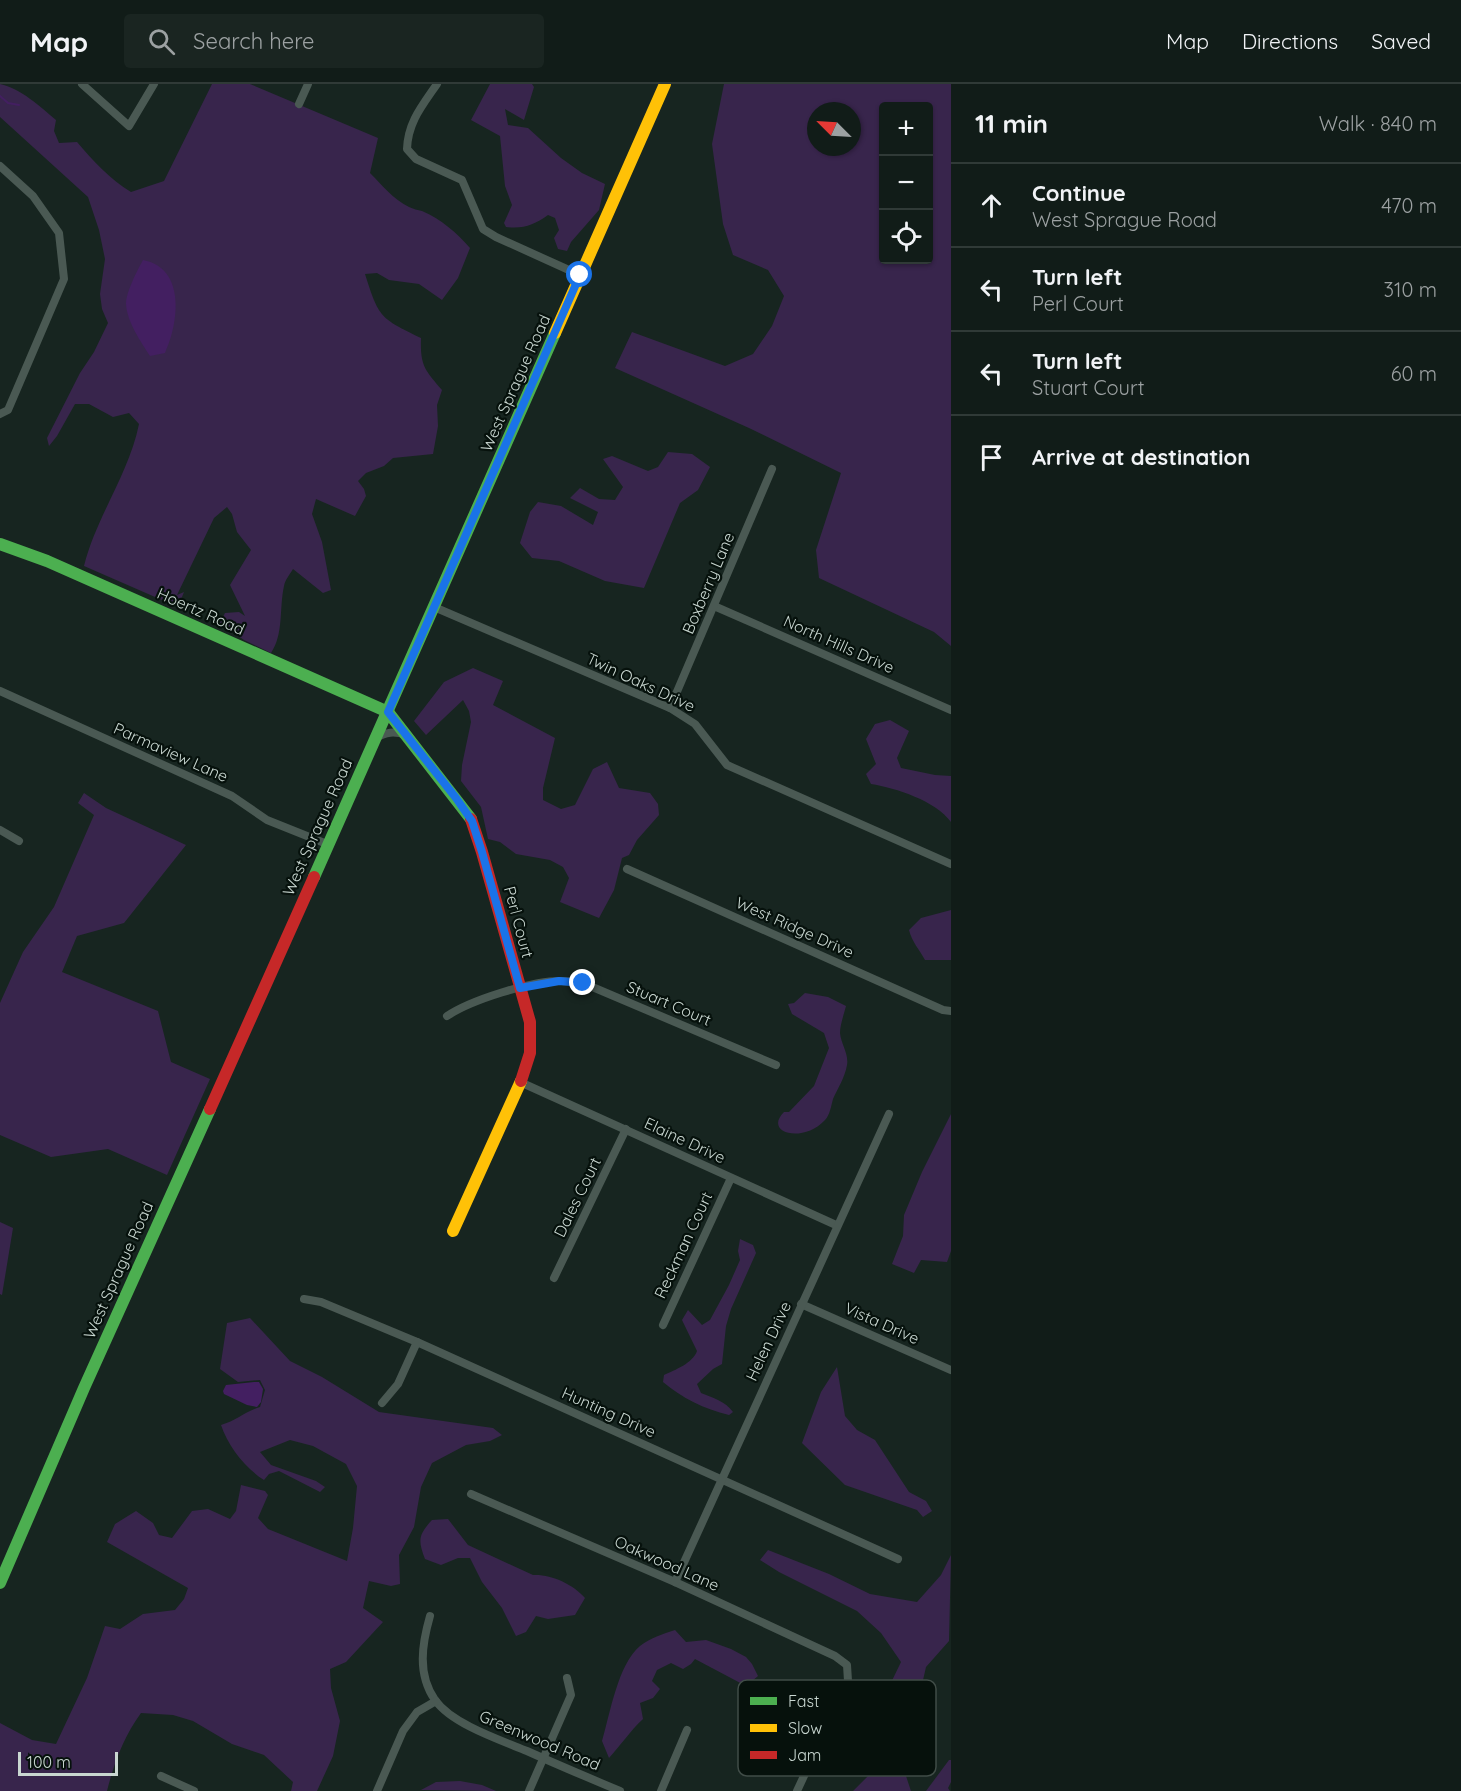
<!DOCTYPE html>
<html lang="en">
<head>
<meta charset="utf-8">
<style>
	:root { --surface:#111c18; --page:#1a2521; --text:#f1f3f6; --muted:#9ca1a2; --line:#303a37 }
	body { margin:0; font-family:Quicksand,sans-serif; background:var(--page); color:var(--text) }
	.controls { position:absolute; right:18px; top:18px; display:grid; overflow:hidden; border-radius:6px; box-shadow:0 2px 4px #0004 }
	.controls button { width:54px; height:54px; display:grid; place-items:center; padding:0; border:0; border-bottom:2px solid var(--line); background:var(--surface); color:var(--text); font:30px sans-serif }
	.compass { position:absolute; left:807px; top:18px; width:54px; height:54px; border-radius:50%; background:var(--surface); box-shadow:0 2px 4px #0004; rotate:294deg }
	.scale { position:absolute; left:18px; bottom:15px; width:100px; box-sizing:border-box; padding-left:6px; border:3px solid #c9d7d1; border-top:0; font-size:16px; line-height:21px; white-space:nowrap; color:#c9d7d1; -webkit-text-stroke:4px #06110c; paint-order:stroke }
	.stop { position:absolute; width:18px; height:18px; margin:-14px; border:4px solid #1a73e8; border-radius:50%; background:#fff }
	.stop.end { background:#1a73e8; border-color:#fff; box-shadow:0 2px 6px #0008 }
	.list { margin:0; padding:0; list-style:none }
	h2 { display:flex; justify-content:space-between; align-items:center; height:78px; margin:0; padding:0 24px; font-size:26px }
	h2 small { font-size:20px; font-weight:400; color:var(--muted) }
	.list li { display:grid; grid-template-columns:39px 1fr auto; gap:18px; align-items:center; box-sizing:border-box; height:84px; padding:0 24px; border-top:2px solid var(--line) }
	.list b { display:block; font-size:22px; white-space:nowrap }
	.list p { margin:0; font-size:20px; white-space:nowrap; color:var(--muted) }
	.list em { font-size:20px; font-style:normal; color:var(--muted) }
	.icon { flex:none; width:33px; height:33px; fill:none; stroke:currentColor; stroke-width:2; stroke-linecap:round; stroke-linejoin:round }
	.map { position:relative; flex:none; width:951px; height:1707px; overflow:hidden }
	header { display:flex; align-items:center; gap:36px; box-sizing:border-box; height:84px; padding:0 30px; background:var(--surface); border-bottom:2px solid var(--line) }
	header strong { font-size:28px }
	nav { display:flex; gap:33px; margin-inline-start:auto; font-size:21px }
	.search { width:420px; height:54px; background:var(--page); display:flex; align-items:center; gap:15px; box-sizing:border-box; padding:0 21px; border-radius:6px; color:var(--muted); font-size:22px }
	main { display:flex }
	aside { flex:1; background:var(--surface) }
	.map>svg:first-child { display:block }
</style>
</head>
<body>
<header>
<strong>Map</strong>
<div class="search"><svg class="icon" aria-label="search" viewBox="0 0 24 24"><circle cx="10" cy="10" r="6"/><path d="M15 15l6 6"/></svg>Search here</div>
<nav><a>Map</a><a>Directions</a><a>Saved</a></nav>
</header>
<main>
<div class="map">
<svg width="951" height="1707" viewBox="0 0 951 1707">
	<rect width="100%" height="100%" fill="#172520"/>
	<g fill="#38254c" fill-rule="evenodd">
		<path d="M0,0C20,4 41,23 56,36L54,47L59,59L77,58C93,77 110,95 131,108L164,97L212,0H250L378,54L370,89C382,101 393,115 409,123C413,125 418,126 422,127C441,135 457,149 470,164L458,194L442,216L419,200L389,196L377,189L365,190C379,234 380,234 421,254C420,282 425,286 442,306L437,321L438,342L433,370L393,374L384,382L366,389L358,397L364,405L366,412L355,432L316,415L312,430L322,458L331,506L323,509L293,485C290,490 285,496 284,502C279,524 284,550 271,569L244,556L220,539L225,529L239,528L245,532L230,501L251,466L237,448L232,430L227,423L214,434L177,511L184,508L178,523L84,482C96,433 129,390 139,340L129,329L113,333L89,320H75L57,352L49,362L47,354L80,289L94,268L108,239L102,225L100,210L105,175L99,146L88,113L0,33Z"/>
		<path d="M490,0H532L534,3L524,36L505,25L508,41L528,44L561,74L582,89L605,100L599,126L571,158L567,167L558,165L554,154L559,146L555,134L548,131C534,141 524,145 506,143L504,139L512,121L505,102L500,52L471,36Z"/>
		<path d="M724,0H951V562L934,548L819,494L816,466L841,389L749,344L615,284L632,248L725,282L753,270L772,242L784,212L768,186L733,171L723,140L712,60ZM884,22H928V176H884ZM816,27H852V63H816Z"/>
		<polygon points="668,368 692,370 710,383 698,406 680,419 644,504 605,497 559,477 532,474 520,459 530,428 538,418 561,422 593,441 598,428 570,414 580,404 599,415 615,416 623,403 603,375 612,372 648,387 658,383"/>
		<polygon points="473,584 503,597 493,621 555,654 543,704 543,716 561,725 575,721 593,685 607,678 619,704 650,709 658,720 659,731 637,756 629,771 622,774 614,806 599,834 560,818 569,794 563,783 550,776 516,770 500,758 488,755 481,723 461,697 462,681 471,638 469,627 463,616 426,651 414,637 444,598"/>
		<path d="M890,636L909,647L897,674L901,684L935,691L951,692V738C936,717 896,704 871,700L866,690L876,680L866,655L875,640Z"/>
		<polygon points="84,709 106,724 186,761 124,839 77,852 62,888 158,927 171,978 210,995 167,1091 108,1065 51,1073 0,1051 0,919 23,868 54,823 94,731 78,719"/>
		<path d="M951,826V876H925C919,865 912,858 909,846L921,834Z"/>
		<path d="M805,909L828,913L846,922C844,930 840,941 840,949C841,960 849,970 847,981C845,993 838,1004 833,1015C831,1022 830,1031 825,1036C803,1060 763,1049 784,1028H789L814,1002L829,964L824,949L792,930L788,920L794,919Z"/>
		<polygon points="951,1030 951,1167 947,1178 921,1176 914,1189 892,1180 903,1152 904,1131 922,1088"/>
		<polygon points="0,1138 13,1144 2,1211 0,1210"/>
		<path d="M740,1155L753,1161L756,1169L731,1225L726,1242L722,1280L713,1285L697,1300L701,1309C713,1314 725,1317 733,1328L729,1331C704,1325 682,1314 663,1298L664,1291C675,1286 693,1279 697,1267L682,1236L688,1226L702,1241L710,1236L729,1201L740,1176L738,1167Z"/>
		<path d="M250,1234L290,1277L322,1293L379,1328L493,1344L502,1351L490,1357L466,1361L432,1379L421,1403L414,1443L399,1471L400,1500L391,1502L369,1497L363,1524L383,1538L346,1578L330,1585L331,1604L340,1637L333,1672L317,1707H291L293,1698L264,1671L232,1660L193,1637L173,1631L141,1629C124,1652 114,1679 107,1707H0V1639L32,1656L56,1660L87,1594L105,1542L120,1545L143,1530L175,1526L184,1515L188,1504L107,1458L115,1440L136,1427L153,1439L159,1451L172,1454L192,1427L208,1425L230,1435L236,1427L241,1401L265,1407L268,1411L258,1434L268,1445L347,1477L353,1444L357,1402L346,1380L313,1362L290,1356L260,1368L271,1381L316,1397L325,1403L320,1408L279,1387L269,1390L264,1396C245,1384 228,1362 221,1341C236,1337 246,1327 260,1323L265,1306L260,1296L238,1298L220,1285L227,1239Z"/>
		<polygon points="837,1283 845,1332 857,1346 875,1356 909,1408 926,1417 932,1427 923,1433 917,1426 845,1401 802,1359 821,1308"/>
		<path d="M448,1435L468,1461L533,1491C551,1490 573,1500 585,1514L575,1531L548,1535L536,1532L526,1548L516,1552L502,1524L482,1498L470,1474H458L441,1481L425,1475C418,1457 418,1451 432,1436Z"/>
		<polygon points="768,1466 829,1490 870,1510 917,1518 941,1491 951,1471 949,1557 926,1583 911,1649 906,1692 911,1707 853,1707 876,1684 869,1671 872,1638 901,1578 881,1549 857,1527 779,1488 760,1476"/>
		<path d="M675,1546L686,1558L706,1556L731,1565L746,1573L752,1580L758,1592L746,1602L695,1575L691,1580L683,1585L671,1579L657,1586L652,1597L660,1605L653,1614L640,1619L643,1635C630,1647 621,1661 609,1674L602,1657C610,1630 618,1580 640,1562C650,1554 663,1550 675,1546Z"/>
		<polygon points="949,1676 951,1676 951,1698 948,1704 950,1707 926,1707"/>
		<polygon points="460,1697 482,1701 496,1707 421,1706 436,1698"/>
	</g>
	<g fill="#431f61">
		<path d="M143,176C186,184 179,239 165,269L150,272C141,258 127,238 126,220C126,208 137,187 143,176Z"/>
		<polygon points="254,1298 259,1298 263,1305 261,1318 257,1323 247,1321 224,1310 223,1307 226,1301"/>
	</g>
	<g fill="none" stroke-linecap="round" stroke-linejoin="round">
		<polyline stroke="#431f61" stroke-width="2" points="0,12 8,19 19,21"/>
		<g stroke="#4a5953" stroke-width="8">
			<polyline points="82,0 129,42 154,0"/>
			<path d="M437,0C422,22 408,38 407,65L416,75L462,96L483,145L496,153L580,191"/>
			<polyline points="299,20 308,0"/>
			<polyline points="0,82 33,112 59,149 64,195 8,326 0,330"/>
			<polyline points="714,522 951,626"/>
			<polyline points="434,523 670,624 695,640 727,681 951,780"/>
			<polyline points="0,607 232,712 267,736 327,760"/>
			<polyline points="670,624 772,385"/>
			<path d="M376,654C386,648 394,647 406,651"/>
			<polyline points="0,746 19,757"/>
			<polyline points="627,785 943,926 951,927"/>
			<path d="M447,932C471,916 531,897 560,897C568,897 576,898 583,899L776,981"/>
			<polyline points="520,998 836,1141"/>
			<polyline points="554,1194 626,1045"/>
			<polyline points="304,1215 321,1218 417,1258 898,1475"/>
			<polyline points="801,1220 951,1286"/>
			<polyline points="663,1241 731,1094"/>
			<polyline points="382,1319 398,1300 417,1258"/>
			<polyline points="471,1410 675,1498 835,1572 847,1581 848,1597 797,1707"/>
			<polyline points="675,1498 889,1030"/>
			<path d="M430,1532C422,1560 417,1590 435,1616C452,1640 500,1656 527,1667C558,1681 589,1694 620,1707"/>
			<polyline points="161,1692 194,1707"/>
			<polyline points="377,1707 403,1647 417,1628 436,1617"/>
			<polyline points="529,1707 571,1611 567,1594"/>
			<polyline points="661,1707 687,1646"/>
		</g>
		<g stroke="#4caf50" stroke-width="12">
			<polyline points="0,460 47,477 388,628 471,735"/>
			<polyline points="314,793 555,249"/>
			<polyline points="0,1499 84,1304 210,1025"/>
		</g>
		<g stroke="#ffc107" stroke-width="12">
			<polyline points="555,249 665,0"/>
			<polyline points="453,1147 521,997"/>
		</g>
		<g stroke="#c62828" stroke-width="12">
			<polyline points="471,735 482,768 530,938 530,969 521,997"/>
			<polyline points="210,1025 314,793"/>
		</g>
	</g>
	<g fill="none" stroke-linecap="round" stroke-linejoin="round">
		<polyline stroke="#1a73e8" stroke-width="8" points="580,191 388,628 456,714 472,737 482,768 520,904 559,897 583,899"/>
	</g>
	<g text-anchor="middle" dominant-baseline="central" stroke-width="4.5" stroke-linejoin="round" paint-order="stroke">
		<g font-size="16" fill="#c9d7d1" stroke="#06110c">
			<text transform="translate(515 299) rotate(-66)">West Sprague Road</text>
			<text transform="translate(708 499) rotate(-67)">Boxberry Lane</text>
			<text transform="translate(201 527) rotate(24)">Hoertz Road</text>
			<text transform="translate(839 560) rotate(24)">North Hills Drive</text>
			<text transform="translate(641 598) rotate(25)">Twin Oaks Drive</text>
			<text transform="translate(171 668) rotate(24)">Parmaview Lane</text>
			<text transform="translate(317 743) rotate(-66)">West Sprague Road</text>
			<text transform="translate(519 838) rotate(75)">Perl Court</text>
			<text transform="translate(795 843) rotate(24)">West Ridge Drive</text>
			<text transform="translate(669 919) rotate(23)">Stuart Court</text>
			<text transform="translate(685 1056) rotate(25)">Elaine Drive</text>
			<text transform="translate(577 1113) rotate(-64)">Dales Court</text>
			<text transform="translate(683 1161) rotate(-65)">Reckman Court</text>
			<text transform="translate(118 1186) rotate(-66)">West Sprague Road</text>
			<text transform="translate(882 1239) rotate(24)">Vista Drive</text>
			<text transform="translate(768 1257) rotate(-65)">Helen Drive</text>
			<text transform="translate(609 1328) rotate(24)">Hunting Drive</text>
			<text transform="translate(667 1479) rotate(24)">Oakwood Lane</text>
			<text transform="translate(540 1656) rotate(23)">Greenwood Road</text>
		</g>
	</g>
	<rect x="738" y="1596" width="198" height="96" rx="9" fill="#06110c" stroke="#404c47" stroke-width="1.5"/>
	<rect x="750" y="1613" width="27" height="8" fill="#4caf50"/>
	<rect x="750" y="1640" width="27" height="8" fill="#ffc107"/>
	<rect x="750" y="1667" width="27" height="8" fill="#c62828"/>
	<g font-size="16" fill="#c9d7d1">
		<text x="788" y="1623">Fast</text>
		<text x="788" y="1650">Slow</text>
		<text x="788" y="1677">Jam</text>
	</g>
</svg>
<div class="controls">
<button>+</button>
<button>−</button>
<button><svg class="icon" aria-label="locate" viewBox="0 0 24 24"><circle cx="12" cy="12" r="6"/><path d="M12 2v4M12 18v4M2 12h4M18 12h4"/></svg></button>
</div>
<svg class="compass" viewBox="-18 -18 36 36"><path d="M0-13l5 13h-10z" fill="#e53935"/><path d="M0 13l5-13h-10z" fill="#9ca1a2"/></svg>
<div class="scale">100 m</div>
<div class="stop" style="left:580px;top:191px"></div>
<div class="stop end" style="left:583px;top:899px"></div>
</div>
<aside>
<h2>11 min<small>Walk · 840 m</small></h2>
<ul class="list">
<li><svg class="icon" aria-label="ahead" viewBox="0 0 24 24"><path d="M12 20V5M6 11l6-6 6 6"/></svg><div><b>Continue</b><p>West Sprague Road</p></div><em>470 m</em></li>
<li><svg class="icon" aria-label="left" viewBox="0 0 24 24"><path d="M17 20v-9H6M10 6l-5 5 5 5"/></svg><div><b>Turn left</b><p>Perl Court</p></div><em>310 m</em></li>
<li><svg class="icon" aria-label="left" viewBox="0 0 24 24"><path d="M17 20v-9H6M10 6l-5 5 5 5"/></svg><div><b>Turn left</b><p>Stuart Court</p></div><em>60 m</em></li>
<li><svg class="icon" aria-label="arrive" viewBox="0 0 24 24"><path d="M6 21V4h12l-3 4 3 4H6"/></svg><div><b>Arrive at destination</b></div></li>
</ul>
</aside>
</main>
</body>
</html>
